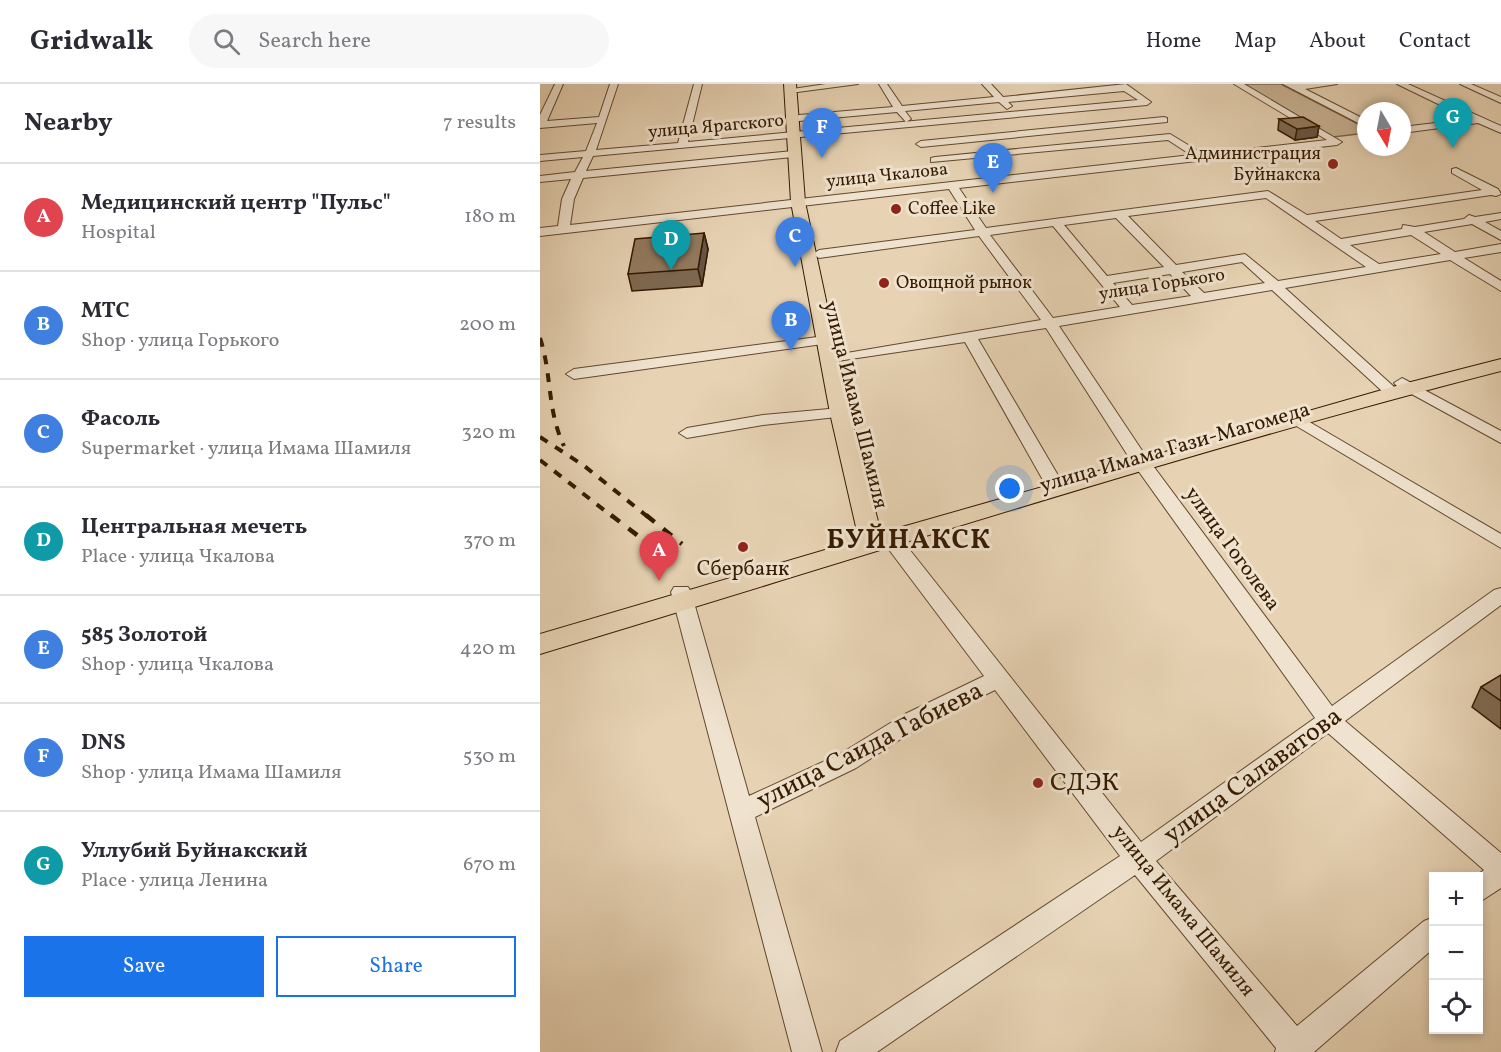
<!DOCTYPE html>
<html lang="en">
<head>
<meta charset="utf-8">
<style>
	:root { --surface:#fff; --page:#f7f7f7; --text:#2b2b33; --muted:#7c7c81; --line:#e1e1e2; --accent:#1a73e8 }
	body { margin:0; font-family:Vollkorn,serif; background:var(--page); color:var(--text) }
	.controls { position:absolute; right:18px; bottom:18px; display:grid; overflow:hidden; border-radius:0px; box-shadow:0 3px 9px #0003 }
	.controls button { width:54px; height:54px; display:grid; place-items:center; padding:0; border:0; border-bottom:2px solid var(--line); background:var(--surface); color:var(--text); font:30px sans-serif }
	.compass { position:absolute; left:817px; top:18px; width:54px; height:54px; border-radius:50%; background:var(--surface); box-shadow:0 3px 9px #0003; rotate:170deg }
	.you { position:absolute; left:470px; top:405px; width:21px; height:21px; margin:-15px; border:4px solid #fff; border-radius:50%; background:#1a73e8; box-shadow:0 0 0 9px #1a73e833 }
	.badge { display:grid; place-items:center; width:39px; height:39px; border-radius:50%; background:var(--accent); color:#fff; font-size:20px; font-weight:700 }
	.pin { position:absolute; translate:-50% -50px; filter:drop-shadow(0 2px 3px #0008) }
	.pin::after { content:''; position:absolute; top:32px; width:21px; height:18px; background:inherit; clip-path:polygon(0 0,100% 0,50% 100%) }
	.list { margin:0; padding:0; list-style:none }
	h2 { display:flex; justify-content:space-between; align-items:center; height:78px; margin:0; padding:0 24px; font-size:26px }
	h2 small { font-size:20px; font-weight:400; color:var(--muted) }
	.list li { display:grid; grid-template-columns:39px 1fr auto; gap:18px; align-items:center; box-sizing:border-box; height:108px; padding:0 24px; border-top:2px solid var(--line) }
	.list b { display:block; font-size:22px; white-space:nowrap }
	.list p { margin:0; font-size:20px; white-space:nowrap; color:var(--muted) }
	.list em { font-size:20px; font-style:normal; color:var(--muted) }
	.actions { display:flex; gap:12px; padding:18px 24px }
	.actions a { flex:1; padding:14px 0; border:2px solid var(--accent); border-radius:0px; text-align:center; font-size:21px; color:var(--accent) }
	.actions .main { background:var(--accent); color:#fff }
	.icon { flex:none; width:33px; height:33px; fill:none; stroke:currentColor; stroke-width:2; stroke-linecap:round; stroke-linejoin:round }
	.map { position:relative; flex:none; width:961px; height:968px; overflow:hidden }
	header { display:flex; align-items:center; gap:36px; box-sizing:border-box; height:84px; padding:0 30px; background:var(--surface); border-bottom:2px solid var(--line) }
	header strong { font-size:28px }
	nav { display:flex; gap:33px; margin-inline-start:auto; font-size:21px }
	.search { width:420px; height:54px; background:var(--page); display:flex; align-items:center; gap:15px; box-sizing:border-box; padding:0 21px; border-radius:33px; color:var(--muted); font-size:22px }
	main { display:flex }
	aside { flex:1; background:var(--surface) }
	.map>svg:first-child { display:block }
</style>
</head>
<body>
<header>
<strong>Gridwalk</strong>
<div class="search"><svg class="icon" aria-label="search" viewBox="0 0 24 24"><circle cx="10" cy="10" r="6"/><path d="M15 15l6 6"/></svg>Search here</div>
<nav><a>Home</a><a>Map</a><a>About</a><a>Contact</a></nav>
</header>
<main>
<aside>
<h2>Nearby<small>7 results</small></h2>
<ul class="list">
<li><span class="badge" style="background:#e0444e">A</span><div><b>Медицинский центр &quot;Пульс&quot;</b><p>Hospital</p></div><em>180 m</em></li>
<li><span class="badge" style="background:#3f7fe0">B</span><div><b>МТС</b><p>Shop · улица Горького</p></div><em>200 m</em></li>
<li><span class="badge" style="background:#3f7fe0">C</span><div><b>Фасоль</b><p>Supermarket · улица Имама Шамиля</p></div><em>320 m</em></li>
<li><span class="badge" style="background:#0f9aa8">D</span><div><b>Центральная мечеть</b><p>Place · улица Чкалова</p></div><em>370 m</em></li>
<li><span class="badge" style="background:#3f7fe0">E</span><div><b>585 Золотой</b><p>Shop · улица Чкалова</p></div><em>420 m</em></li>
<li><span class="badge" style="background:#3f7fe0">F</span><div><b>DNS</b><p>Shop · улица Имама Шамиля</p></div><em>530 m</em></li>
<li><span class="badge" style="background:#0f9aa8">G</span><div><b>Уллубий Буйнакский</b><p>Place · улица Ленина</p></div><em>670 m</em></li>
</ul>
<div class="actions"><a class="main">Save</a><a>Share</a></div>
</aside>
<div class="map">
<svg width="961" height="968" viewBox="0 0 961 968">
	<rect width="100%" height="100%" fill="#e7d3b4"/>
	<filter id="stains"><feTurbulence type="fractalNoise" baseFrequency=".00333" numOctaves="4"/><feColorMatrix values="0 0 0 0 .2 0 0 0 0 .09 0 0 0 0 .02 0 0 0 .5 -.17"/></filter>
	<radialGradient id="worn" r=".72"><stop offset=".6" stop-color="#630" stop-opacity="0"/><stop offset="1" stop-color="#630" stop-opacity=".3"/></radialGradient>
	<polygon fill="#c9b495" stroke="#7f674a" stroke-width="1.5" points="702,0 741,0 826,44 826,49 793,53"/>
	<g fill="none" stroke-linecap="round" stroke-linejoin="round">
		<defs>
			<g id="minor">
				<path d="M15,0H23L7,37L59,33L70,0H78L56,66L138,59L154,0H162L148,58L598,16L584,7L468,18L472,22L467,25L459,18L365,27L371,35L366,38L357,28L259,37L254,34L259,31L353,23L339,0H347L362,22L454,13L442,0H451L463,13L586,0L611,18L607,21L53,72L46,87L253,67L258,70L253,73L43,94L34,115L30,141L651,71L628,56L391,78V74L395,73L630,50L663,70L787,56L694,0H704L802,58L797,61L419,104L446,144L728,107L767,131L942,106L912,89V85L916,84L958,105L961,110L956,112L951,111L775,137L801,155L862,145L863,141L875,143L924,135L929,131L935,133L961,129V135L945,138L961,147V156L932,140L884,148L915,168L961,160V168L924,174L961,197V207L910,176L745,204L852,301L855,304L852,307H842L732,206L519,242L605,371L792,622L954,506L961,504V521L805,637L961,769V804L938,819V792H936L944,786L788,649L616,777L757,942L884,837L894,833V864L774,968H735L736,964L595,791L337,968H296L300,957L580,772L455,606L381,642L316,684L215,733L282,968H252L131,508L134,503H148L151,508L209,712L300,670L365,630L444,592L344,459L342,455L344,451H358L601,758L775,634L592,378L506,244L438,255L526,405L517,410L508,405L425,258L284,279L282,276L284,273L289,272L501,236L439,152L279,174L273,170L279,166L435,146L409,105L0,152V144L18,142L22,115L31,95L0,98V92L35,88L43,73L0,77V71L46,67L57,39L0,44V31ZM726,114L826,183L738,197L705,170L636,181L588,132ZM576,134L624,183L567,192L524,141ZM513,142L580,223L513,234L450,151ZM871,151L901,170L839,180L810,161ZM702,178L725,199L664,209L642,188ZM630,190L651,212L592,221L573,199Z"/>
				<polygon points="286,0 318,0 250,9 246,6"/>
				<polygon points="743,0 797,0 765,5 826,36 826,43"/>
				<polygon points="857,0 868,0 961,42 961,49 938,39 862,49 862,43 929,35"/>
				<polygon points="920,0 931,0 961,13 961,19"/>
				<polygon points="624,33 627,34 627,38 381,63 376,60 381,57"/>
				<polygon points="285,252 292,256 290,259 34,295 26,290 34,285"/>
				<polygon points="862,294 961,347 961,359 857,302 854,299"/>
				<polygon points="300,324 308,329 306,332 223,341 147,354 139,349 147,344 223,331"/>
				<polygon points="749,326 961,450 961,464 743,334 741,331 743,328"/>
			</g>
			<path id="major" d="M244,0H256L265,118L310,329L341,449L863,300L961,275V287C637,370 320,474 0,570V550L319,456L290,329L251,118Z"/>
		</defs>
		<use href="#minor" stroke="#62482d" stroke-width="2"/>
		<use href="#major" stroke="#351a00" stroke-width="2"/>
		<use href="#minor" fill="#efe2ce" fill-rule="evenodd"/>
		<use href="#major" fill="#e7d3b4" fill-rule="evenodd"/>
		<g stroke="#351a00" stroke-width="4" stroke-dasharray="9 9" stroke-linecap="butt">
			<path d="M0,254C12,290 7,327 24,362"/>
			<polyline points="0,353 43,381 108,433"/>
			<polyline points="0,376 73,433"/>
		</g>
		<g stroke="#351a00" stroke-width="4.5" stroke-dasharray="11 11" stroke-linecap="butt">
			<polyline points="71,431 110,461"/>
			<polyline points="106,431 142,460"/>
		</g>
	</g>
	<g fill="#7e6951" stroke="#351a00" stroke-width="1.5">
		<polygon points="739,35 779,42 777,53 755,56 738,46"/>
		<polygon points="164,149 168,165 162,202 92,207 88,190"/>
		<polygon points="961,591 961,645 932,623 941,603"/>
	</g>
	<g fill="#665542" stroke="#351a00" stroke-width="1.5">
		<polygon points="779,42 777,53 755,56 757,45"/>
		<polygon points="164,149 168,165 162,202 158,185"/>
	</g>
	<g fill="#927a5e" stroke="#351a00" stroke-width="1.5">
		<polygon points="763,33 779,42 757,45 739,35"/>
		<polygon points="164,149 158,185 88,190 95,155"/>
		<polygon points="961,591 961,617 941,603"/>
	</g>
	<g fill="#8f2418" stroke="#efe2ce" stroke-width="2">
		<circle cx="793" cy="80" r="6"/>
		<circle cx="356" cy="125" r="6"/>
		<circle cx="344" cy="199" r="6"/>
		<circle cx="203" cy="463" r="6"/>
		<circle cx="498" cy="699" r="6"/>
	</g>
	<g text-anchor="middle" dominant-baseline="central" stroke-width="6" stroke-linejoin="round" paint-order="stroke">
		<g font-size="18" fill="#351a00" stroke="#efe2ce">
			<text transform="translate(176 43) rotate(-5)">улица Ярагского</text>
			<text transform="translate(347 92) rotate(-6)">улица Чкалова</text>
			<text transform="translate(622 201) rotate(-9)">улица Горького</text>
		</g>
		<g font-size="18" fill="#351a00" stroke="#efe2ce" text-anchor="start">
			<text x="781" y="70" text-anchor="end">Администрация<tspan x="781" dy="21">Буйнакска</tspan></text>
			<text x="368" y="125">Coffee Like</text>
			<text x="356" y="199">Овощной рынок</text>
		</g>
		<g font-size="21" fill="#351a00" stroke="#efe2ce">
			<text transform="translate(315 321) rotate(76)">улица Имама Шамиля</text>
			<text transform="translate(635 364) rotate(-16)">улица Имама Гази-Магомеда</text>
			<text transform="translate(692 465) rotate(54)">улица Гоголева</text>
			<text transform="translate(643 827) rotate(51)">улица Имама Шамиля</text>
		</g>
		<g font-size="21" fill="#351a00" stroke="#efe2ce">
			<text x="203" y="485">Сбербанк</text>
		</g>
		<g font-size="26" fill="#351a00" stroke="#efe2ce">
			<text transform="translate(330 662) rotate(-27)">улица Саида Габиева</text>
			<text transform="translate(713 692) rotate(-36)">улица Салаватова</text>
		</g>
		<g font-size="26" fill="#351a00" stroke="#efe2ce" text-anchor="start">
			<text x="510" y="699">СДЭК</text>
		</g>
		<g font-size="27" font-weight="bold" letter-spacing="1.5" fill="#351a00" stroke="#efe2ce">
			<text x="369" y="457">БУЙНАКСК</text>
		</g>
	</g>
	<rect width="100%" height="100%" filter="url(#stains)"/>
	<rect width="100%" height="100%" fill="url(#worn)"/>
</svg>
<div class="controls">
<button>+</button>
<button>−</button>
<button><svg class="icon" aria-label="locate" viewBox="0 0 24 24"><circle cx="12" cy="12" r="6"/><path d="M12 2v4M12 18v4M2 12h4M18 12h4"/></svg></button>
</div>
<svg class="compass" viewBox="-18 -18 36 36"><path d="M0-13l5 13h-10z" fill="#e53935"/><path d="M0 13l5-13h-10z" fill="#7c7c81"/></svg>
<div class="you"></div>
<div class="pin badge" style="left:119px;top:497px;background:#e0444e">A</div>
<div class="pin badge" style="left:251px;top:267px;background:#3f7fe0">B</div>
<div class="pin badge" style="left:255px;top:183px;background:#3f7fe0">C</div>
<div class="pin badge" style="left:131px;top:186px;background:#0f9aa8">D</div>
<div class="pin badge" style="left:453px;top:109px;background:#3f7fe0">E</div>
<div class="pin badge" style="left:282px;top:74px;background:#3f7fe0">F</div>
<div class="pin badge" style="left:913px;top:64px;background:#0f9aa8">G</div>
</div>
</main>
</body>
</html>
